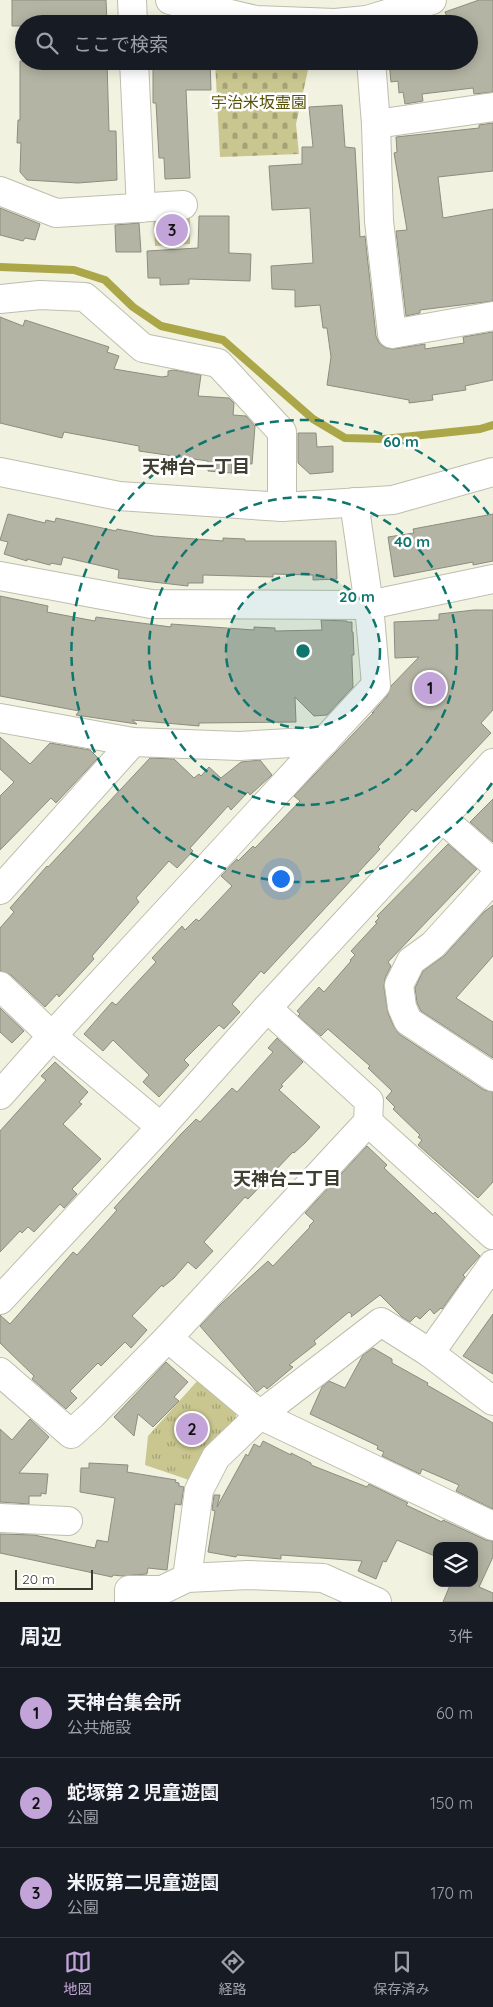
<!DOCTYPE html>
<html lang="ja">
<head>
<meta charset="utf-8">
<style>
	:root { --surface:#171b24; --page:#242831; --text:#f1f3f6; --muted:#9ea1a6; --line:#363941; --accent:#c3a4d9 }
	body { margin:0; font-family:Quicksand,"Noto Sans JP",sans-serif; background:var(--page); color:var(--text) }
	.controls { position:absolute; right:15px; bottom:15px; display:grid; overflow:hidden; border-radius:10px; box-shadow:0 2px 12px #0003 }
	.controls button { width:45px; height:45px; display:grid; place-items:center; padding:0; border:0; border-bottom:1px solid var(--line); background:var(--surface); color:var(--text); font:25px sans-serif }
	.scale { position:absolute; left:15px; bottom:12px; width:78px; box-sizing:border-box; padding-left:5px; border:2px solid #3a3a33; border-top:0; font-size:14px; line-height:18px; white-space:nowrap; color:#3a3a33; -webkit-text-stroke:4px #fff; paint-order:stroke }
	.you { position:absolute; left:280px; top:878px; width:18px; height:18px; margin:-12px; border:4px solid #fff; border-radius:50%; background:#1a73e8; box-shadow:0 0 0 8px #1a73e833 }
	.badge { display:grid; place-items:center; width:32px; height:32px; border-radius:50%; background:var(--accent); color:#111; font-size:16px; font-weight:700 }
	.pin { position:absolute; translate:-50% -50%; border:2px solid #fff; box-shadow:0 1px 5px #0006 }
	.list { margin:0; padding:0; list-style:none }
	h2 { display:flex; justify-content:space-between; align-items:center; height:65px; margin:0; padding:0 20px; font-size:21px }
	h2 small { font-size:16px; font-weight:400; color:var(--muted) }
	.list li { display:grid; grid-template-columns:32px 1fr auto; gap:15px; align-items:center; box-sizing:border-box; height:90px; padding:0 20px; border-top:1px solid var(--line) }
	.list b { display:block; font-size:19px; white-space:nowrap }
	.list p { margin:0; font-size:16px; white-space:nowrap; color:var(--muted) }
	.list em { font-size:16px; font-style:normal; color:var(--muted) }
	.icon { flex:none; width:28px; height:28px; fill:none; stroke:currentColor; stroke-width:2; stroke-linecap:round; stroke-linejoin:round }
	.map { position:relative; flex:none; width:493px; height:1602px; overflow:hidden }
	.search { position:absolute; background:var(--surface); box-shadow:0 2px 12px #0003; left:15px; right:15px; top:15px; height:55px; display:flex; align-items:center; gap:12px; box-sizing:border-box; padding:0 18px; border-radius:28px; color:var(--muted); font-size:19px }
	.sheet { height:335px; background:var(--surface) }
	nav { display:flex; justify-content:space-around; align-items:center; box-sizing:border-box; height:70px; border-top:1px solid var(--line); background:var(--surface); font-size:14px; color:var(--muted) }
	nav a { display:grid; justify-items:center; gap:2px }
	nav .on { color:var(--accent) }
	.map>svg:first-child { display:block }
</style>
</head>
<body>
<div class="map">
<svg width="493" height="1602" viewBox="0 0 493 1602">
	<defs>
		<pattern id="cemetery-stones" width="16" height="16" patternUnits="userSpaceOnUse" patternTransform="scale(1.25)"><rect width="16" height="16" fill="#c9c690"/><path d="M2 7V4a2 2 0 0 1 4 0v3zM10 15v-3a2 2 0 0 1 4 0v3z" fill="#a4a276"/></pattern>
		<pattern id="park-tufts" width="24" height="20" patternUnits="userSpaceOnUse" patternTransform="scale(1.25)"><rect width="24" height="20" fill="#c9c690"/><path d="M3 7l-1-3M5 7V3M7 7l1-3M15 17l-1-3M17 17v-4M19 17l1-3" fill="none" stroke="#a4a276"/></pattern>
	</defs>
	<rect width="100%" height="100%" fill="#f2f2e1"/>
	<polygon fill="url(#cemetery-stones)" points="215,61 310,61 296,124 299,154 220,157"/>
	<g fill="url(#park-tufts)">
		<polygon points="190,214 190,244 155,246 153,215"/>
		<polygon points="199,1379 236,1409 236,1423 192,1481 145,1465 148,1436"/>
	</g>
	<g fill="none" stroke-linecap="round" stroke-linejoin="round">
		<polyline stroke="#aba648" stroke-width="8" points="0,267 74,270 105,280 133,307 161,326 223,340 313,419 345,438 384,439 480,429 493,425"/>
	</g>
	<g fill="#b4b4a4" stroke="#8d8d7e">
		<polygon points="12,0 106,0 107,22 24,24 24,26 12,26"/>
		<polygon points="479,0 493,0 493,92 474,94 473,88 422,94 423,101 405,104 403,92 399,93 398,81 391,82 389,61 469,61 469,24 408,24 447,17 445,12"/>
		<polygon points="20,61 107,61 109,131 116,131 117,180 78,183 27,180 20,172 21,143 17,143 18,120 20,120"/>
		<polygon points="210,61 211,90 186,90 190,178 165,179 164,158 159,158 156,103 153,103 153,69 162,68 161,62"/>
		<polygon points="342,105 345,147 355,148 360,237 365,236 376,336 379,343 386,348 394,349 425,344 425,349 464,343 463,337 493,332 493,380 465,386 466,390 432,395 433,400 409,403 409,400 327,385 331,357 327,328 323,328 320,305 295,307 295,290 272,289 271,266 313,263 310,208 272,210 269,166 302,164 302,147 313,147 309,107"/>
		<polygon points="493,123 493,171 438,177 443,218 493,209 493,301 420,310 420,313 406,316 396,231 407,230 394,153 397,152 396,137 479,128 479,125"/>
		<polygon points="0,208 40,224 35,240 25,238 23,241 0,235"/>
		<polygon points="199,216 229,216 229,253 251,254 250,281 189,279 189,284 160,285 160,278 148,278 147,251 198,248"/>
		<polygon points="139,223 141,252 116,252 115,225"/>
		<polygon points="0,317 23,326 25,320 109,347 107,352 119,356 114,369 162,377 168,376 168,371 174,370 201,375 198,396 229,398 234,403 233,415 246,416 255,426 252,464 232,463 232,473 208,471 208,461 139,451 139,446 64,432 62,438 0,423"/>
		<polygon points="298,433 316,433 317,447 333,446 333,472 310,474 298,463"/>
		<polygon points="8,514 45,523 46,520 55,522 56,518 116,531 117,529 154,536 223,541 223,538 245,539 245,541 336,541 337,579 313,580 313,575 273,574 273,577 203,575 203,583 188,583 188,586 118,578 119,570 63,557 61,565 51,563 50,565 27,559 27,561 4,554 8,542 0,540"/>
		<polygon points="493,514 493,561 473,565 473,562 394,577 388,537 414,533 413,529"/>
		<polygon points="0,596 48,606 47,612 95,621 96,617 171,627 171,624 254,630 254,627 275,628 275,631 322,630 321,620 347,621 347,622 352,622 352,632 353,632 354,655 352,655 352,660 353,687 327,715 314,716 295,697 296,722 199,723 199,726 132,720 137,724 76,715 79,711 0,696"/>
		<polygon points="474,610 493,610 493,710 481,723 491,733 416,812 412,809 378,847 380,849 264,974 261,971 232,1004 240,1012 224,1029 219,1025 184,1060 189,1065 159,1097 143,1082 149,1075 113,1040 103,1051 84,1034 112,1002 116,1005 156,962 152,958 182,926 185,930 196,919 199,921 232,886 221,876 237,859 238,861 253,846 255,848 300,801 294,796 374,712 372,713 387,696 391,686 419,657 395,658 394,622 439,620 439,614"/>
		<polygon points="0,737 30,764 50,743 90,750 98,758 56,803 51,798 0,850 0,796 14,782 0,769"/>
		<polygon points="150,758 174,759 194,778 199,774 201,776 209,767 221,778 241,762 260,760 272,775 250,795 248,792 231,810 228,806 190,848 193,851 177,868 169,861 136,898 139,902 92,956 94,959 59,997 57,994 45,1007 11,975 0,971 0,928 14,912 10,908 47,866 48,867"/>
		<polygon points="493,799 493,842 470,822"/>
		<polygon points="448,844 477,869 388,962 391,966 385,978 384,987 388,1013 394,1027 399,1034 484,1090 493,1092 493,1182 478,1198 418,1145 422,1140 418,1137 420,1135 393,1109 395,1107 386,1098 392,1091 368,1068 370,1066 328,1029 321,1036 298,1016 300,1014 297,1011 319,987 324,992 351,961 350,960 355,955 351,951 377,923 375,922 379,918 377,916"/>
		<polygon points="493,905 493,956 456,998 493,1022 493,1058 421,1011 417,1003 415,988 423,971 444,956 484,912"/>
		<polygon points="0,1008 24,1031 12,1043 0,1032"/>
		<polygon points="277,1038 303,1062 281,1085 283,1086 279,1090 320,1127 305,1143 294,1153 293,1152 248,1199 245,1197 204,1242 213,1251 196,1269 188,1262 174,1278 163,1287 162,1285 132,1316 147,1330 131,1348 125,1342 101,1366 98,1363 70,1391 77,1398 66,1409 32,1379 34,1376 0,1343 0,1315 10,1324 73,1252 77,1255 117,1210 114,1208 181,1134 196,1119 200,1122 232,1088 237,1092 273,1052 268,1048"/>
		<polygon points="55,1062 88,1092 79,1102 82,1104 63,1124 101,1159 72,1189 77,1194 64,1208 60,1204 34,1232 28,1227 22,1233 20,1231 0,1252 0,1131 46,1080 41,1076"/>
		<polygon points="367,1146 387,1165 384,1168 433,1214 435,1212 480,1256 463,1275 465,1277 442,1309 441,1308 434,1314 430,1309 420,1319 416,1316 410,1322 402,1317 380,1295 351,1317 352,1315 349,1312 314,1341 316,1344 289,1365 293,1367 267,1389 264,1386 257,1392 200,1326 222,1303 268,1261 273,1266 310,1227 309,1226 314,1221 305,1213"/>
		<polygon points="493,1314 493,1374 463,1356"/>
		<polygon points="373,1348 392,1359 392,1363 428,1383 427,1385 493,1423 493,1509 456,1491 459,1485 422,1469 420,1474 382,1456 384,1452 377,1449 378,1446 310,1414 322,1387 329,1381 345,1388 363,1355"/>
		<polygon points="166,1362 188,1382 174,1397 179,1401 153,1427 138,1414 134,1436 114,1417"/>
		<polygon points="30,1419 49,1437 19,1473 48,1474 46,1494 41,1493 41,1496 29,1496 29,1504 0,1502 0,1429 12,1440"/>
		<polygon points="263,1441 291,1455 291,1453 311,1463 311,1465 367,1487 369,1484 408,1503 406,1505 442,1522 443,1520 486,1540 493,1541 493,1557 479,1587 493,1593 493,1602 443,1602 451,1583 474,1583 474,1546 437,1546 437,1557 397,1540 386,1562 383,1561 376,1579 358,1571 362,1561 281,1555 281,1559 237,1555 236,1557 208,1552 215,1511 212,1510 214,1495 220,1495 217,1507 246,1454 248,1456 254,1444 260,1447"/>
		<polygon points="89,1463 128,1465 127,1472 176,1480 175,1482 179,1483 179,1486 184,1487 181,1505 175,1504 167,1570 148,1568 147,1574 122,1576 113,1575 112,1577 0,1553 0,1534 34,1535 95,1548 97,1540 108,1542 115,1498 80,1492 81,1468 89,1468"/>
	</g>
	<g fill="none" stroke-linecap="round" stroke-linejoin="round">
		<defs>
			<g id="street">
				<polyline points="132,0 133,24"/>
				<polyline points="170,0 256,20 335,23 367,20"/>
				<polyline points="367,24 367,20 432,0"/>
				<polyline points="134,61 141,208"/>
				<polyline points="371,61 376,124 379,221 392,334 493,316"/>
				<polyline points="376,124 493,107"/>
				<polyline points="0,191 56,213 183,205"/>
				<polyline points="0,299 40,295 85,297 143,348 218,363 282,432 282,507"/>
				<polyline points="0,576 151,604 369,605 493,579"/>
				<polyline points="0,718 133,742 239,746 325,741"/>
				<polyline points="443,819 493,863"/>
				<polyline points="493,879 433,945 411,961 399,985 402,1007 408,1021 493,1077"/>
				<polyline points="0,890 133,742"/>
				<polyline points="0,986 52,1036 161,1127"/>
				<polyline points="0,1095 52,1036 376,685 369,605 354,502"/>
				<polyline points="368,1122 493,1235"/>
				<polyline points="0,1300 161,1127 267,1008 493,763"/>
				<polyline points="168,1338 260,1415 493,1526"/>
				<polyline points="430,1353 493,1264"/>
				<polyline points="0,1372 71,1434 92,1415 168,1338 368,1122 369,1101 267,1008"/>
				<polyline points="0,1518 68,1521"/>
				<polyline points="187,1578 199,1490 216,1457 260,1415 381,1322 430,1353 493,1401"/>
				<polyline points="129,1602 129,1590 162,1590 187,1578 248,1575 323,1578 377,1602"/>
			</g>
			<polyline id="secondary" points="0,472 119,496 282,507 393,500 493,472"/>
		</defs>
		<use href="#street" stroke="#bfbeae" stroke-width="30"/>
		<use href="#secondary" stroke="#bfbeae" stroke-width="30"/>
		<use href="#street" stroke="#fff" stroke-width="28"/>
		<use href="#secondary" stroke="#fff" stroke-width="28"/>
	</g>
	<circle cx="303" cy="651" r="77" fill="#0f766e" fill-opacity=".12"/>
	<g fill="none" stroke="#0f766e" stroke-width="2.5" stroke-dasharray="9 6">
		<circle cx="303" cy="651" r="77"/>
		<circle cx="303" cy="651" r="154"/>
		<path d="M492 783A231 231 0 1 1 492 519"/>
	</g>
	<g text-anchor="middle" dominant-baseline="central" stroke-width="5" stroke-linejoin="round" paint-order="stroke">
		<g font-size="16" fill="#59540c" stroke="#fff">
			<text x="259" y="102">宇治米坂霊園</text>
		</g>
		<g font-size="18" font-weight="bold" fill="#3e3e31" stroke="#fff">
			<text x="196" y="466">天神台一丁目</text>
			<text x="287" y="1178">天神台二丁目</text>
		</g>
	</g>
	<circle cx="303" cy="651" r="8" fill="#0f766e" stroke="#fff" stroke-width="2.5"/>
	<g font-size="15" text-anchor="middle" font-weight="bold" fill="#0f766e" stroke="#fff" stroke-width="5" stroke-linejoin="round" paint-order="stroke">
		<text x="401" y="447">60 m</text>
		<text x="412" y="547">40 m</text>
		<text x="357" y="602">20 m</text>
	</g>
</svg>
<div class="controls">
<button><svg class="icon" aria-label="layers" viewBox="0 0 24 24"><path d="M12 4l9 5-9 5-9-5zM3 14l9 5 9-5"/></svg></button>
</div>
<div class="scale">20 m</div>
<div class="you"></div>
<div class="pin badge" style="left:430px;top:688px">1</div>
<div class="pin badge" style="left:192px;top:1429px">2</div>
<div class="pin badge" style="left:172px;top:230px">3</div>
<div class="search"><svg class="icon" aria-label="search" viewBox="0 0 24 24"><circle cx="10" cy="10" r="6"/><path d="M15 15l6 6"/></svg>ここで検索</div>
</div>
<section class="sheet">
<h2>周辺<small>3件</small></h2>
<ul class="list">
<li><span class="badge">1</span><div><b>天神台集会所</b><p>公共施設</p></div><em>60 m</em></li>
<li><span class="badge">2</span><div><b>蛇塚第２児童遊園</b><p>公園</p></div><em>150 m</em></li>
<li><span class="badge">3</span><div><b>米阪第二児童遊園</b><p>公園</p></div><em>170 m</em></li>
</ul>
</section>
<nav>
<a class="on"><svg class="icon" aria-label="map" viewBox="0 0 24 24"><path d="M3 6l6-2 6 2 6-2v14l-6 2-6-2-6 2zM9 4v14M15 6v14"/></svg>地図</a>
<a><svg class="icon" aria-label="directions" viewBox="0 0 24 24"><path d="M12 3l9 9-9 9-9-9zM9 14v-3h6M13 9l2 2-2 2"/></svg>経路</a>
<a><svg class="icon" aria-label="saved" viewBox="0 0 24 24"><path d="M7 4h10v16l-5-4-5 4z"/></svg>保存済み</a>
</nav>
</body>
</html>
